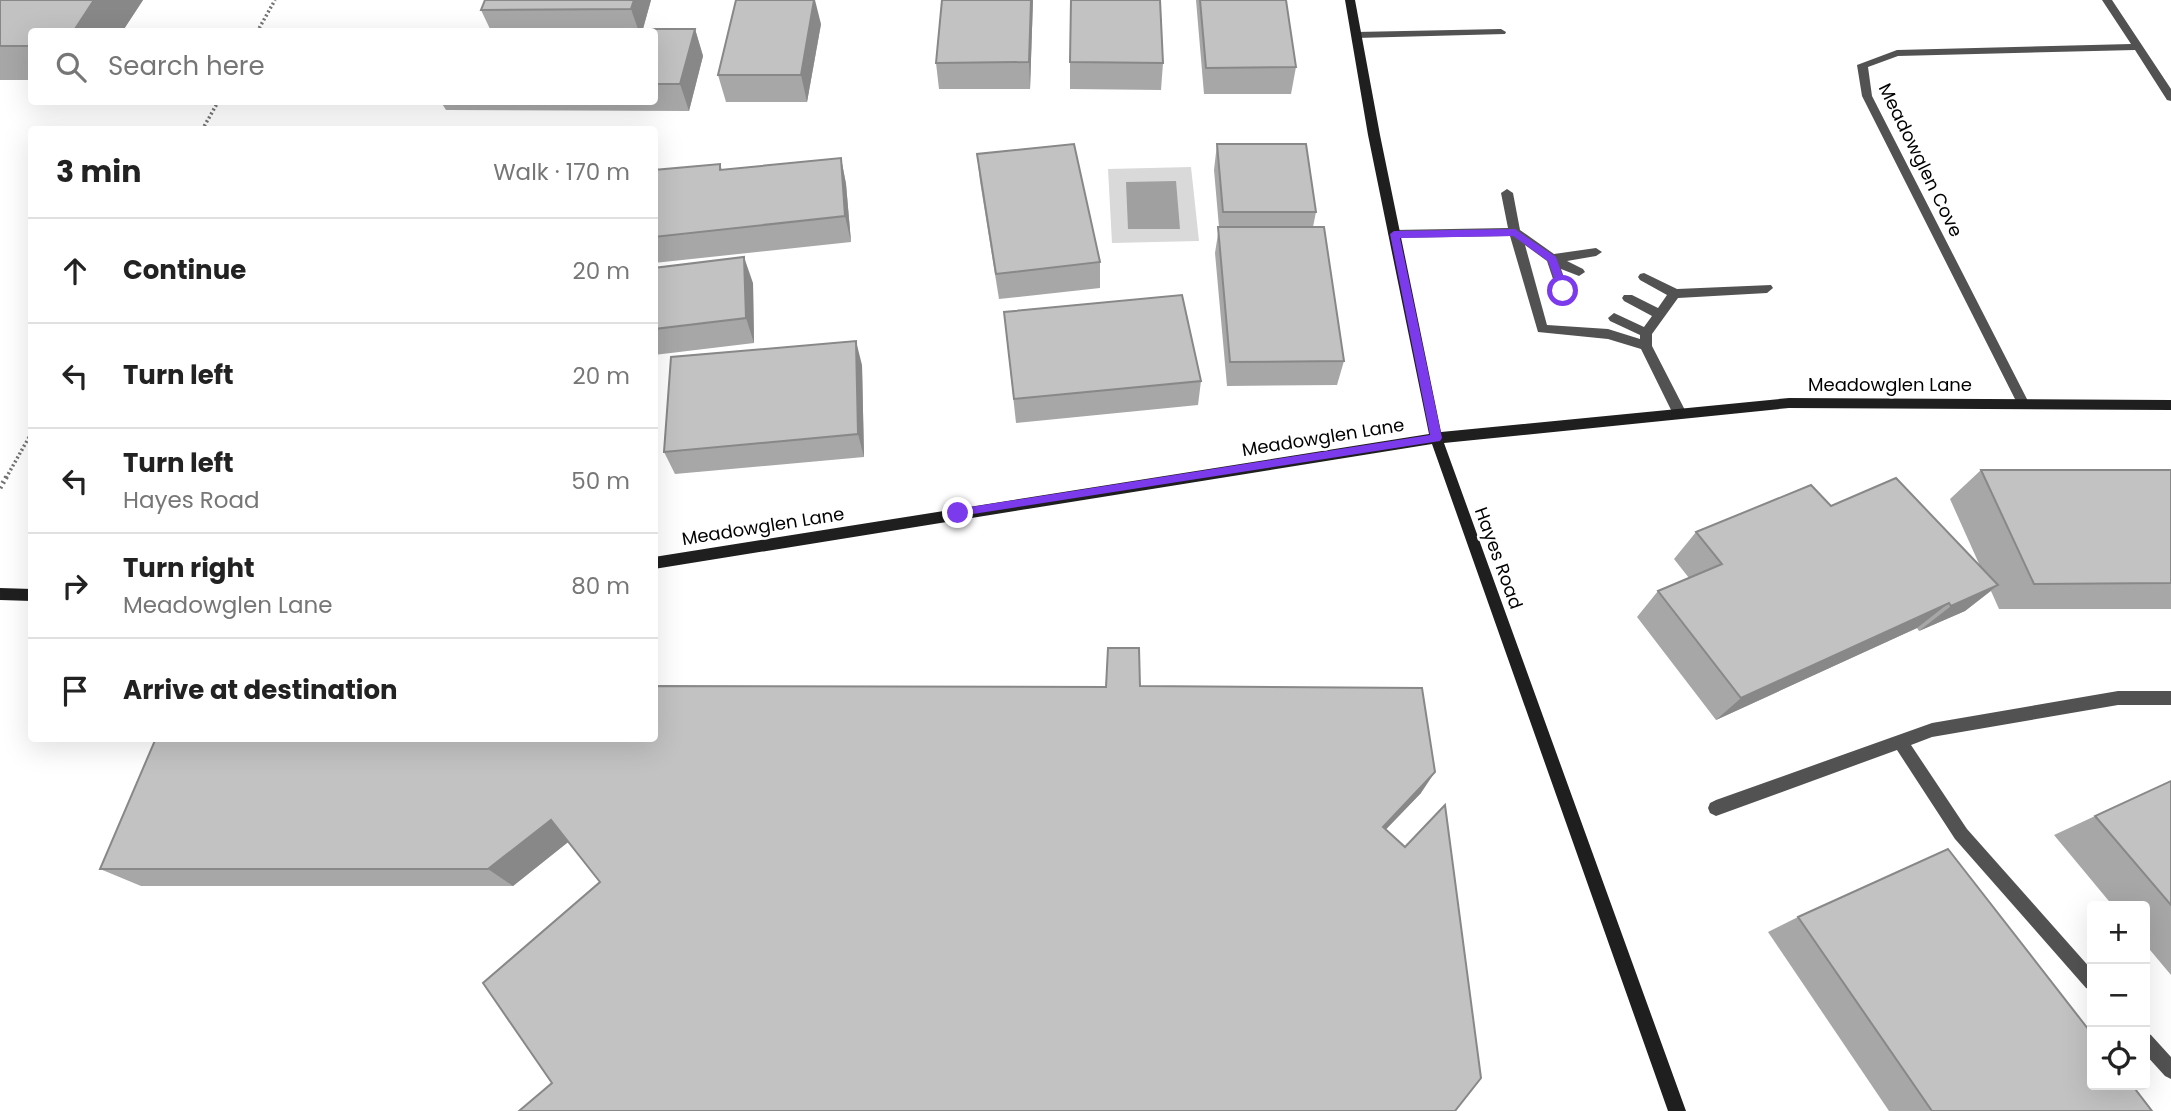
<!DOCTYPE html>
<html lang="en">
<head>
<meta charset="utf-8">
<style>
	:root { --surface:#fff; --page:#f6f6f6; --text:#222; --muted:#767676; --line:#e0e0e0 }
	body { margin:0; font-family:Poppins,sans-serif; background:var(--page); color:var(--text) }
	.controls { position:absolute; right:21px; bottom:21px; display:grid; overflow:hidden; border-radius:7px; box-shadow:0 7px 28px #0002 }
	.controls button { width:63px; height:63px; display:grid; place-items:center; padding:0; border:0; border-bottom:2px solid var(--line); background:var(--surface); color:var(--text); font:35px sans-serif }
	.stop { position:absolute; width:21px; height:21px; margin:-16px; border:5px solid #7c3aed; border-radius:50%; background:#fff }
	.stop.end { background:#7c3aed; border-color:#fff; box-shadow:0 2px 7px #0008 }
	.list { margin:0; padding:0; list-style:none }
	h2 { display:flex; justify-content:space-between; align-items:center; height:91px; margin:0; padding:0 28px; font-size:30px }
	h2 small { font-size:23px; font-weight:400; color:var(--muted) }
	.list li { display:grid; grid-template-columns:46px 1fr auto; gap:21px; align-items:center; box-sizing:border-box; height:105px; padding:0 28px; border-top:2px solid var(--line) }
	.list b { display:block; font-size:26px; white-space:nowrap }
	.list p { margin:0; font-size:23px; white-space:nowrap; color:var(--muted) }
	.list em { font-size:23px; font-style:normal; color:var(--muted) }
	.icon { flex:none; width:38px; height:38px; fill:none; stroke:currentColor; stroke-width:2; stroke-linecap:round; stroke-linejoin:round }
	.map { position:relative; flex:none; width:2171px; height:1111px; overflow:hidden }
	.search { position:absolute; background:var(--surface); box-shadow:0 7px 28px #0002; left:28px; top:28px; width:630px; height:77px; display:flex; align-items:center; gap:18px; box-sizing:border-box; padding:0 24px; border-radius:7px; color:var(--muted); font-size:26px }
	.panel { position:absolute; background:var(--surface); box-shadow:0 7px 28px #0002; left:28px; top:126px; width:630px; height:616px; border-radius:7px }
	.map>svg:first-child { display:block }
</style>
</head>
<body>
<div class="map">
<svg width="2171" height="1111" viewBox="0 0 2171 1111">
	<rect width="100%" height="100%" fill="#fff"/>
	<polygon fill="#d9d9d9" points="1191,167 1199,241 1112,243 1108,169"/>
	<polygon fill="#a0a0a0" points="1176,181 1180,229 1128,229 1126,182"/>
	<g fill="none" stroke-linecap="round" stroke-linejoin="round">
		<g stroke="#747474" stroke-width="3.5" stroke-dasharray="2 2.5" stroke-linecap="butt">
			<polyline points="257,32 275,0"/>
			<polyline points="202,130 218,102"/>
			<polyline points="6,478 32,432"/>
		</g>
		<polyline stroke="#747474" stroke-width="5" stroke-dasharray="2 3.5" stroke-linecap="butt" points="0,488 7,476"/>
		<g fill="#525252" fill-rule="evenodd">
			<polygon points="1501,29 1506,32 1505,34 1356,38 1351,35 1356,32"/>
			<polygon points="1507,189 1513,193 1520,230 1554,254 1596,248 1602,252 1596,256 1567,261 1583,269 1585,272 1579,276 1561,269 1569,291 1563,296 1557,291 1547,261 1525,245 1547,325 1608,329 1640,339 1640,335 1610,321 1608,318 1614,313 1644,327 1652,316 1624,301 1622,298 1624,295 1632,295 1658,308 1667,295 1640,280 1638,277 1640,274 1644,273 1677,289 1771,285 1773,288 1767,293 1678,298 1652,334 1652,346 1687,414 1685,418 1675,418 1641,349 1608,339 1538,332 1510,236 1394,238 1388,234 1394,230 1508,228 1501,193"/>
			<polygon points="2118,691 2171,691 2171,705 2118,705 1932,737 1911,745 1967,829 2092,970 2092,990 2086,988 1955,839 1897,750 1716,816 1710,813 1708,808 1710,803 1716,800 1932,723"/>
			<polygon points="2145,1032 2151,1035 2171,1057 2171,1079 2165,1076 2145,1054"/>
		</g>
		<polygon fill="#525252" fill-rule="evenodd" points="2102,0 2112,0 2171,89 2171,101 2167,100 2135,50 1898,56 1868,67 1872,96 2029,403 2023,408 2017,403 1862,96 1857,65 1897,50 2131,44"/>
		<g fill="#1f1f1f" fill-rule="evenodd">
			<polygon points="1345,0 1355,0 1380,135 1441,432 1789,398 2171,400 2171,410 1789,408 1444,443 1686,1111 1668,1111 1432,444 654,569 654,557 1429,434 1368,135"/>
			<polygon points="0,588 32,589 32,601 0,600"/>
		</g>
	</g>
	<g fill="#a7a7a7">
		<polygon points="0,0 143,0 122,32 32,32 32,80 0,80"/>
		<polygon points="467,0 651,0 643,29 695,29 703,56 689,111 446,110 441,102 654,102 654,32 453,32 455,29 490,29 481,10 485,0"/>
		<polygon points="1033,0 1030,89 939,89 936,63"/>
		<polygon points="1196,0 1286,0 1296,67 1291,94 1204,94"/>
		<polygon points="821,24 807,102 726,102 718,75"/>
		<polygon points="1070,62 1163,63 1161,90 1070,89"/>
		<polygon points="1217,144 1316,212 1313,227 1344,361 1337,385 1227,386 1215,253 1219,227 1214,170"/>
		<polygon points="977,154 1100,262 1100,288 999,299 980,181"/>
		<polygon points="841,158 846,184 851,242 654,263 654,170 720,164 722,170"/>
		<polygon points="654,268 753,283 754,343 654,355"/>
		<polygon points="1004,312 1201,381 1198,405 1016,423"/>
		<polygon points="862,365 864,457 675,474 664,452"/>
		<polygon points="1981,470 2171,470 2171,609 1999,609 1991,591 1965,611 1919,631 1917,628 1716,720 1637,617 1658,591 1689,578 1674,559 1696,532 1980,566 1950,499"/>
		<polygon points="1140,686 1421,793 1386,829 1481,1078 552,1083 600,882 568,842 513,886 141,886 100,869 1106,687"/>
		<polygon points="2171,781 2171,975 2145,944 2145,906 2113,906 2054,835"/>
		<polygon points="1798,917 2152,1111 1889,1111 1768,932"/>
	</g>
	<g fill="#888">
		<polygon points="94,0 143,0 122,32 73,32"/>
		<polygon points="634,0 651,0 642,32 639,32 631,9"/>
		<polygon points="814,0 815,0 821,24 807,102 801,75"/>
		<polygon points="1031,0 1033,0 1030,89 1029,62"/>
		<polygon points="695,29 703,56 689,111 680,84"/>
		<polygon points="841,158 846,184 851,242 845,216"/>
		<polygon points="744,257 753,283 754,343 746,318"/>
		<polygon points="856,341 862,365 864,457 858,434"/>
		<polygon points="1998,585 1965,611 1919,631 1951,606"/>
		<polygon points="1949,603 1917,628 1716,720 1741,698"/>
		<polygon points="1435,772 1421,793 1371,845 1383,827"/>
		<polygon points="551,820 572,839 513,886 488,869"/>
	</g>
	<g fill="#c2c2c2" stroke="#888" stroke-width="2">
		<polygon points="0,0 94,0 73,32 32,32 32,46 0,46"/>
		<polygon points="485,0 634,0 631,9 481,10"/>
		<polygon points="736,0 814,0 801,75 718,75"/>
		<polygon points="942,0 1031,0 1029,62 936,63"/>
		<polygon points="1071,0 1160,0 1163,63 1070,62"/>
		<polygon points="1200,0 1286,0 1296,67 1206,68"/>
		<polygon points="455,29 695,29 680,84 654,84 654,32 453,32"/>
		<polygon points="1074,144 1100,262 996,274 977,154"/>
		<polygon points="1217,144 1306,144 1316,212 1223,212"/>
		<polygon points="841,158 845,216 654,237 654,170 720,164 720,170"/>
		<polygon points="1218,227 1324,227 1344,361 1230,362"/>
		<polygon points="744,257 746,318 654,329 654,268"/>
		<polygon points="1182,295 1201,381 1014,399 1004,312"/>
		<polygon points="856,341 858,434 664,452 671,357"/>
		<polygon points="1981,470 2171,470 2171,583 2034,584"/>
		<polygon points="1896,478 1998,585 1951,606 1949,603 1741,698 1658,591 1722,564 1696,532 1811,485 1831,506"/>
		<polygon points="1108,648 1139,648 1140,686 1422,688 1435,772 1383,827 1405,847 1445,805 1481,1078 1455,1111 519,1111 552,1083 483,983 600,882 551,820 488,869 100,869 156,738 654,738 654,686 1106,687"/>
		<polygon points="2171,781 2171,905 2095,816"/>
		<polygon points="1948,849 2092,1034 2092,1085 2132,1085 2152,1111 1932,1111 1798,917"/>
	</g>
	<polygon fill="#7c3aed" points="1515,229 1556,257 1568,291 1567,294 1560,294 1548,261 1513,236 1400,238 1442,438 1440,441 954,517 954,510 958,509 1430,435 1390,234 1394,231"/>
	<g text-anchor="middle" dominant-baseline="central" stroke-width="5" stroke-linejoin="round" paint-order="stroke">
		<g font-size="18" fill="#000" stroke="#fff">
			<text transform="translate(1921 160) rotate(64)">Meadowglen Cove</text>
			<text x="1890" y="384">Meadowglen Lane</text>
			<text transform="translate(1323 437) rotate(-9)">Meadowglen Lane</text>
			<text transform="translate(763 526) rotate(-9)">Meadowglen Lane</text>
			<text transform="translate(1499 558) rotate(70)">Hayes Road</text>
		</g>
	</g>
</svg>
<div class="controls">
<button>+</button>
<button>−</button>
<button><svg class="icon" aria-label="locate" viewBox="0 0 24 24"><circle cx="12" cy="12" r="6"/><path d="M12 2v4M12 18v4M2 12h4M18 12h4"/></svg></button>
</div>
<div class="stop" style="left:1563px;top:291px"></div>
<div class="stop end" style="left:958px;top:513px"></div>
<div class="search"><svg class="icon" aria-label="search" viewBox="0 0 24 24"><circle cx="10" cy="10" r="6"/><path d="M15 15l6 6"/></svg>Search here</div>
<section class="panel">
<h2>3 min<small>Walk · 170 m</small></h2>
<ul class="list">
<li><svg class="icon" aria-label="ahead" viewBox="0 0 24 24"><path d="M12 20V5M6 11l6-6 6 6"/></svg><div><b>Continue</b></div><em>20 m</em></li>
<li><svg class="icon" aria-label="left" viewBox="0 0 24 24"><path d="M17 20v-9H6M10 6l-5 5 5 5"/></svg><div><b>Turn left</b></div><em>20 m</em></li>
<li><svg class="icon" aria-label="left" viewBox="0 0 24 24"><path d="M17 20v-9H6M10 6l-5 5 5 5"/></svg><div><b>Turn left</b><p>Hayes Road</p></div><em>50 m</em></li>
<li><svg class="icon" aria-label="right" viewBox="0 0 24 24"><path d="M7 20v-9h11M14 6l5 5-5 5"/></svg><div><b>Turn right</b><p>Meadowglen Lane</p></div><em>80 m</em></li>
<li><svg class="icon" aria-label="arrive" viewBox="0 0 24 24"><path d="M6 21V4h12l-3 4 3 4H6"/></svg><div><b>Arrive at destination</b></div></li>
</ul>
</section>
</div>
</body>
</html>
